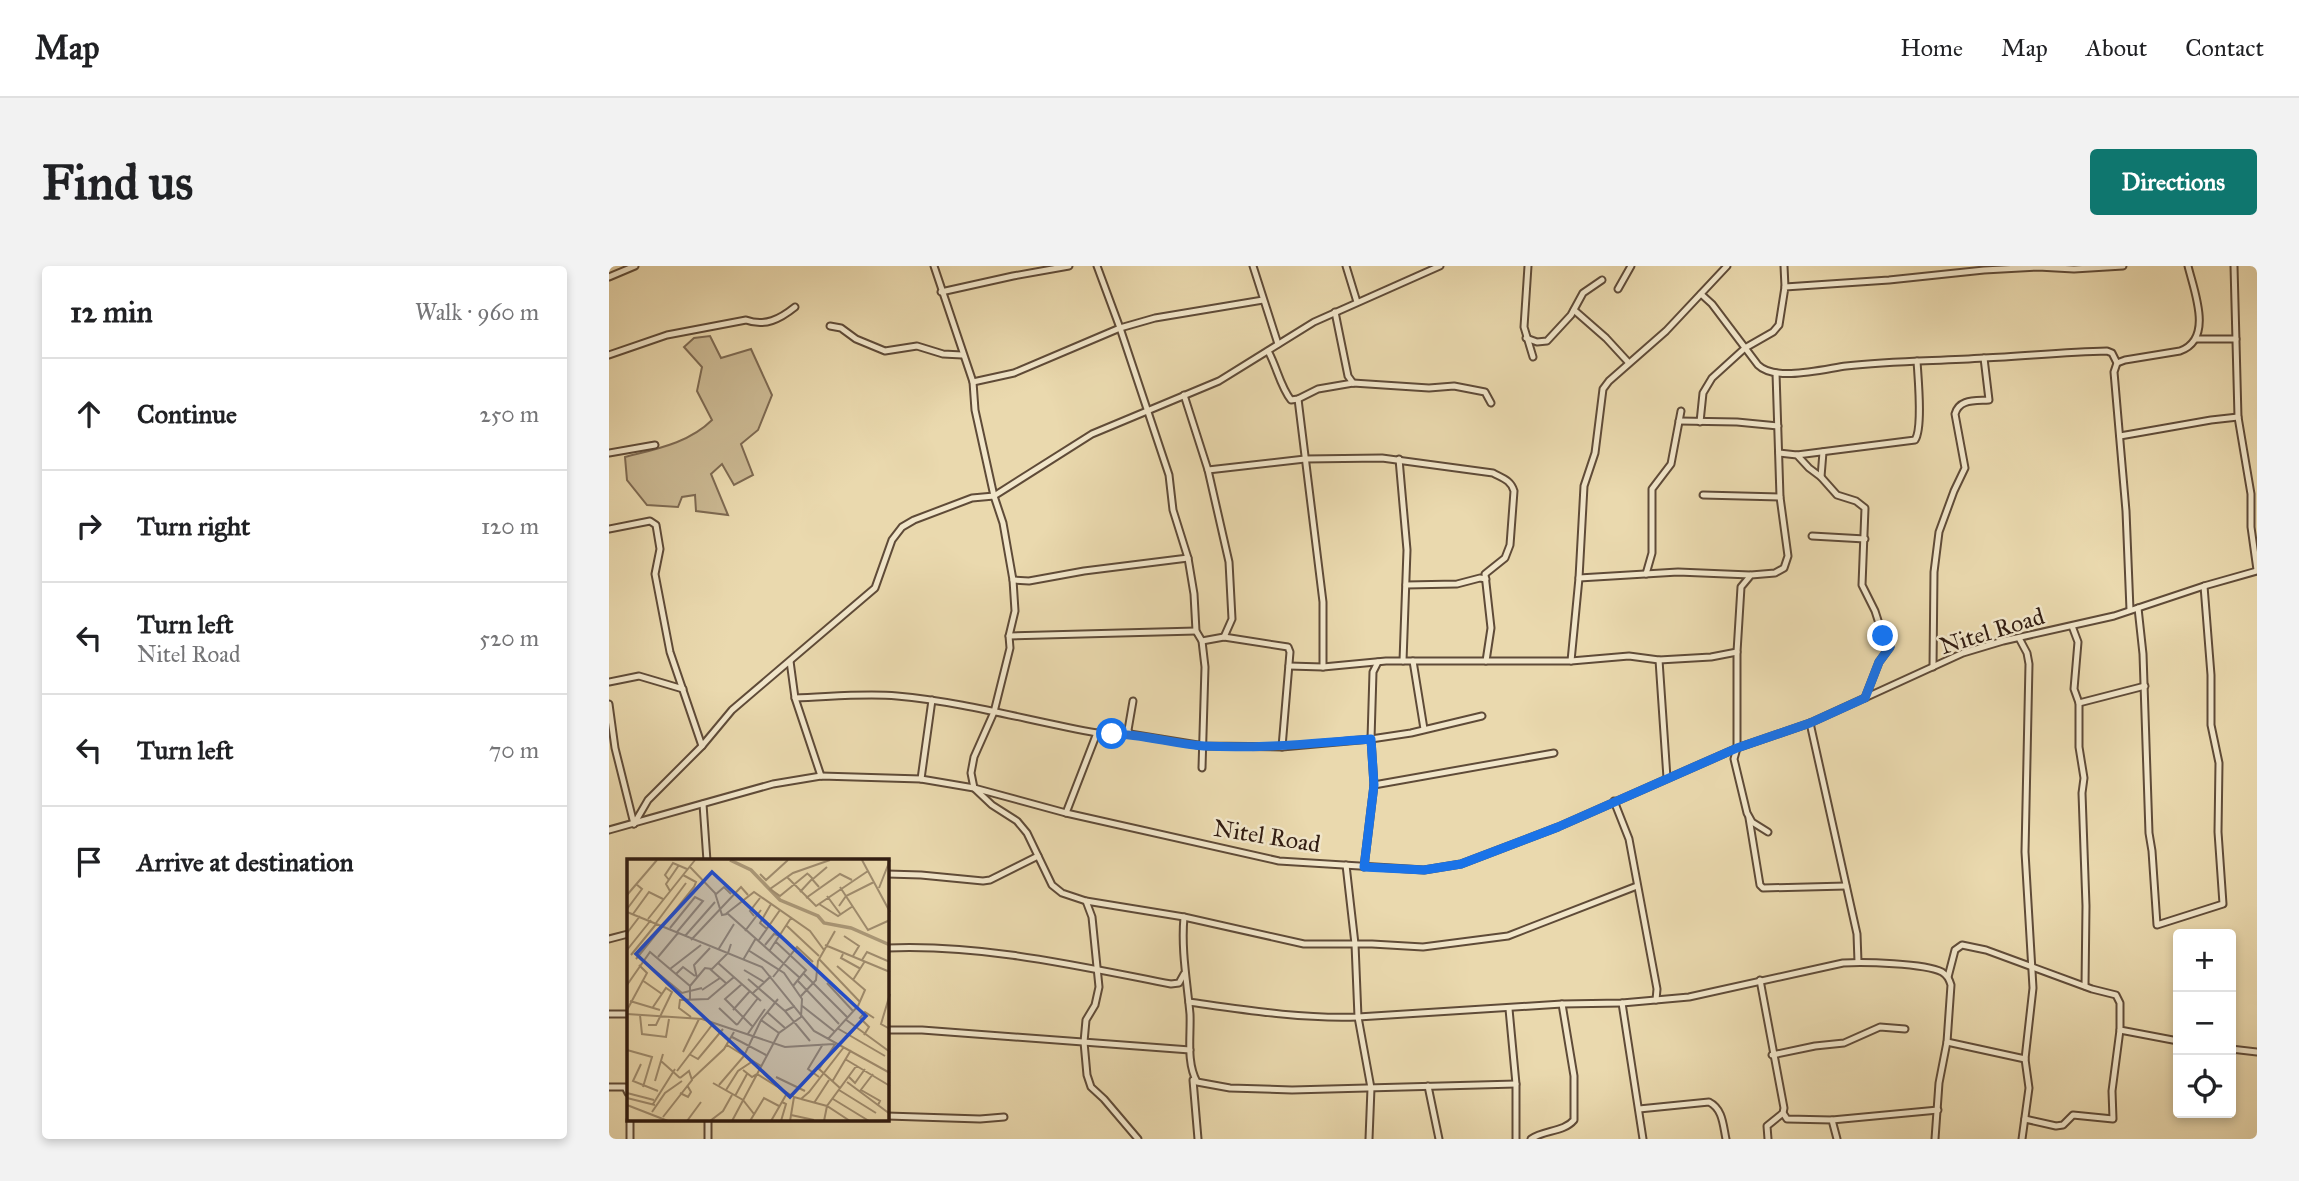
<!DOCTYPE html>
<html lang="en">
<head>
<meta charset="utf-8">
<style>
	:root { --surface:#fff; --page:#f2f2f2; --text:#202124; --muted:#757577; --line:#e0e0e0; --accent:#0f766e }
	body { margin:0; font-family:"IM FELL Great Primer",serif; background:var(--page); color:var(--text) }
	.controls { position:absolute; right:21px; bottom:21px; display:grid; overflow:hidden; border-radius:7px; box-shadow:0 4px 10px #0003 }
	.controls button { width:63px; height:63px; display:grid; place-items:center; padding:0; border:0; border-bottom:2px solid var(--line); background:var(--surface); color:var(--text); font:35px sans-serif }
	.stop { position:absolute; width:21px; height:21px; margin:-16px; border:5px solid #1a73e8; border-radius:50%; background:#fff }
	.stop.end { background:#1a73e8; border-color:#fff; box-shadow:0 2px 7px #0008 }
	.list { margin:0; padding:0; list-style:none }
	h2 { display:flex; justify-content:space-between; align-items:center; height:91px; margin:0; padding:0 28px; font-size:30px }
	h2 small { font-size:23px; font-weight:400; color:var(--muted) }
	.list li { display:grid; grid-template-columns:46px 1fr auto; gap:21px; align-items:center; box-sizing:border-box; height:112px; padding:0 28px; border-top:2px solid var(--line) }
	.list b { display:block; font-size:26px; white-space:nowrap }
	.list p { margin:0; font-size:23px; white-space:nowrap; color:var(--muted) }
	.list em { font-size:23px; font-style:normal; color:var(--muted) }
	.icon { flex:none; width:38px; height:38px; fill:none; stroke:currentColor; stroke-width:2; stroke-linecap:round; stroke-linejoin:round }
	.map { position:relative; flex:none; width:1648px; height:873px; overflow:hidden; border-radius:7px }
	header { display:flex; align-items:center; gap:42px; box-sizing:border-box; height:98px; padding:0 35px; background:var(--surface); border-bottom:2px solid var(--line) }
	header strong { font-size:33px }
	nav { display:flex; gap:38px; margin-inline-start:auto; font-size:24px }
	.intro { display:flex; align-items:center; justify-content:space-between; box-sizing:border-box; height:168px; padding:0 42px }
	h1 { margin:0; font-size:49px }
	.button { padding:18px 32px; border-radius:7px; background:var(--accent); color:#fff; font-size:24px; font-weight:700 }
	main { display:flex; gap:42px; padding:0 42px }
	aside { flex:1; background:var(--surface); border-radius:7px; box-shadow:0 4px 10px #0003 }
	.map>svg:first-child { display:block }
</style>
</head>
<body>
<header>
<strong>Map</strong>
<nav><a>Home</a><a>Map</a><a>About</a><a>Contact</a></nav>
</header>
<div class="intro"><h1>Find us</h1><a class="button">Directions</a></div>
<main>
<aside>
<h2>12 min<small>Walk · 960 m</small></h2>
<ul class="list">
<li><svg class="icon" aria-label="ahead" viewBox="0 0 24 24"><path d="M12 20V5M6 11l6-6 6 6"/></svg><div><b>Continue</b></div><em>250 m</em></li>
<li><svg class="icon" aria-label="right" viewBox="0 0 24 24"><path d="M7 20v-9h11M14 6l5 5-5 5"/></svg><div><b>Turn right</b></div><em>120 m</em></li>
<li><svg class="icon" aria-label="left" viewBox="0 0 24 24"><path d="M17 20v-9H6M10 6l-5 5 5 5"/></svg><div><b>Turn left</b><p>Nitel Road</p></div><em>520 m</em></li>
<li><svg class="icon" aria-label="left" viewBox="0 0 24 24"><path d="M17 20v-9H6M10 6l-5 5 5 5"/></svg><div><b>Turn left</b></div><em>70 m</em></li>
<li><svg class="icon" aria-label="arrive" viewBox="0 0 24 24"><path d="M6 21V4h12l-3 4 3 4H6"/></svg><div><b>Arrive at destination</b></div></li>
</ul>
</aside>
<div class="map">
<svg width="1648" height="873" viewBox="0 0 1648 873">
	<rect width="100%" height="100%" fill="#ead9ae"/>
	<filter id="stains"><feTurbulence type="fractalNoise" baseFrequency=".00286" numOctaves="4"/><feColorMatrix values="0 0 0 0 .2 0 0 0 0 .09 0 0 0 0 .02 0 0 0 .5 -.17"/></filter>
	<radialGradient id="worn" r=".72"><stop offset=".6" stop-color="#630" stop-opacity="0"/><stop offset="1" stop-color="#630" stop-opacity=".3"/></radialGradient>
	<path fill="#cbb993" stroke="#7e6a52" stroke-width="2" d="M101,70L112,92L142,83L163,129L149,164L132,178L144,209L125,219L113,198L102,208L119,249L87,245L86,229L73,231L69,241L38,239L18,214L16,191C47,183 80,177 103,154L88,125L93,101L75,81L85,72Z"/>
	<g fill="none" stroke-linecap="round" stroke-linejoin="round">
		<defs>
			<g id="minor">
				<polyline points="325,0 364,116 366,144 385,230 394,257 404,314 406,345 400,370 401,382 385,446 365,491 362,507 365,522 383,539 408,555 418,567 443,619 453,627 477,635 575,651 695,678 763,678 814,681 899,670 1028,620"/>
				<polyline points="488,0 511,62 560,209 564,244 579,292 585,328 587,365 593,375 596,401 593,502"/>
				<polyline points="644,0 669,78"/>
				<polyline points="737,0 748,36"/>
				<polyline points="919,0 915,61 924,91"/>
				<polyline points="1175,0 1176,21"/>
				<polyline points="1625,0 1629,151 1642,228 1642,261 1648,304"/>
				<polyline points="0,11 26,0"/>
				<polyline points="1009,23 1022,0"/>
				<polyline points="332,26 404,10 460,0"/>
				<path d="M1092,28L1103,38L1149,99C1166,116 1215,103 1237,100C1283,95 1329,95 1375,92C1416,90 1457,86 1498,85L1503,87L1508,97L1505,106L1517,245L1521,344"/>
				<polyline points="965,44 997,72 1020,97"/>
				<polyline points="726,46 739,110 744,117"/>
				<polyline points="221,60 232,62 247,73 276,85 308,80 334,88 353,89"/>
				<polyline points="917,72 928,76 938,75 962,49 974,27 993,14"/>
				<polyline points="1587,73 1627,73"/>
				<path d="M659,85C668,101 671,120 682,134L689,133L709,123L744,117L820,122L845,120L876,126L882,137"/>
				<path d="M0,89L58,69L137,54C156,61 171,53 186,41"/>
				<path d="M1508,97L1516,94L1571,85C1605,73 1585,25 1579,0"/>
				<polyline points="364,116 405,107 511,62 546,52 654,34"/>
				<polyline points="575,129 599,204 620,296 623,353 615,371"/>
				<polyline points="689,133 714,336 714,401"/>
				<polyline points="1070,155 1128,156 1169,160"/>
				<polyline points="1091,156 1094,127 1103,112 1136,82 1164,66 1170,59 1176,21 1280,14 1375,4 1429,1 1465,3 1514,0"/>
				<polyline points="1511,170 1602,154 1629,151"/>
				<polyline points="0,187 46,179"/>
				<polyline points="1170,187 1188,189 1200,202 1212,211 1228,229 1247,235 1256,242 1253,319 1266,345 1274,370 1281,381 1270,396 1256,432"/>
				<path d="M1188,189L1306,174C1314,162 1309,112 1308,95"/>
				<polyline points="790,193 798,284 794,395"/>
				<path d="M599,204L696,193L773,192L884,207C893,212 902,214 905,225L901,279L896,292L876,308L882,362L877,395"/>
				<polyline points="1212,211 1214,186"/>
				<polyline points="1094,229 1171,231"/>
				<polyline points="0,263 41,255 47,259 51,283 46,308 61,386 93,480"/>
				<polyline points="1203,270 1256,273"/>
				<polyline points="1037,308 1043,287 1043,223 1062,198 1072,145"/>
				<polyline points="970,312 1069,306 1141,309"/>
				<polyline points="404,314 420,315 475,305 579,292"/>
				<polyline points="797,319 848,318 871,312 877,313"/>
				<polyline points="1529,342 1534,388 1540,567 1543,585 1548,659 1614,638 1609,566 1610,497 1602,459 1602,409 1595,320"/>
				<polyline points="1463,360 1469,376 1465,423 1470,437 1470,481 1475,512 1473,527 1477,640 1476,720"/>
				<polyline points="400,370 587,365"/>
				<polyline points="1410,372 1418,387 1420,398 1416,586 1424,722 1416,793 1420,822 1413,873"/>
				<polyline points="593,375 615,371 679,381 681,386 673,481"/>
				<polyline points="1050,394 1058,512"/>
				<polyline points="181,395 186,432 212,510"/>
				<polyline points="804,395 815,463"/>
				<polyline points="962,395 970,312 975,220 986,187 994,123 1000,115 1057,65 1118,0"/>
				<polyline points="680,400 714,401 777,395 962,395 1020,390 1050,394 1102,391 1128,386"/>
				<path d="M1324,401L1325,306L1330,266L1345,225L1356,202L1346,148C1350,133 1365,135 1380,134L1375,92"/>
				<polyline points="0,416 30,410 74,423"/>
				<path d="M186,432C220,431 255,427 288,430C356,436 421,455 488,467"/>
				<polyline points="1470,437 1536,420"/>
				<polyline points="0,438 6,482 25,558"/>
				<polyline points="1201,457 1248,668 1249,696"/>
				<polyline points="521,468 519,464 524,435"/>
				<polyline points="312,513 323,434"/>
				<polyline points="765,519 945,487"/>
				<polyline points="1005,535 1020,573 1048,723 1047,734"/>
				<polyline points="94,538 98,595"/>
				<polyline points="457,547 488,467 521,468 595,480 673,481 762,473 802,467 873,450"/>
				<polyline points="1140,552 1151,619 1154,622 1237,620"/>
				<polyline points="25,558 39,534 93,480 123,444 266,322 283,274 293,261 305,254 363,232 385,230 483,168 610,115 705,56 831,0"/>
				<polyline points="0,564 164,518 212,510 312,513 365,522 457,547 670,595 815,604 852,598 949,561 1128,482 1201,457 1354,387 1394,375 1505,350 1595,320 1648,305"/>
				<polyline points="1159,566 1143,556 1138,547 1125,493 1128,482 1128,386 1132,321 1142,309 1166,307 1175,302 1179,290 1171,231 1167,107"/>
				<polyline points="737,599 746,678 749,751 762,822 760,873"/>
				<polyline points="755,601 765,519 762,473 764,406 769,396"/>
				<polyline points="278,608 312,609 374,615 381,614 429,590"/>
				<polyline points="477,635 483,651 490,721 486,739 477,754 475,776 478,809 482,821 495,833 529,873"/>
				<path d="M575,651C572,684 578,715 581,748C582,770 577,796 588,816L621,822L683,824L907,818"/>
				<polyline points="0,673 19,668"/>
				<path d="M278,682C374,678 469,700 562,718L570,717L575,708"/>
				<polyline points="1339,711 1346,684 1353,679 1377,684 1483,723 1507,729 1511,737 1511,764 1569,775"/>
				<polyline points="1151,714 1175,842 1174,847 1158,860 1159,873"/>
				<path d="M580,736C637,744 692,753 749,751L953,738L1013,737L1080,731L1234,697C1255,696 1315,697 1333,706C1339,710 1340,713 1342,719L1338,776L1330,817L1326,873"/>
				<polyline points="1013,737 1034,873"/>
				<polyline points="900,743 907,818 907,873"/>
				<polyline points="0,748 19,748"/>
				<polyline points="278,764 313,764 581,784"/>
				<polyline points="1338,776 1416,793"/>
				<polyline points="1622,783 1648,786"/>
				<polyline points="1163,789 1206,780 1235,777 1271,761 1296,763"/>
				<polyline points="584,814 589,873"/>
				<polyline points="819,820 830,873"/>
				<polyline points="0,821 16,821 19,827"/>
				<path d="M1030,843L1100,836C1114,843 1114,859 1117,873"/>
				<polyline points="1174,847 1178,853 1223,854 1228,873"/>
				<polyline points="278,850 371,853 395,851"/>
				<polyline points="1416,853 1447,860 1454,859 1464,849 1504,853 1503,825 1511,764"/>
				<polyline points="21,854 21,873"/>
				<polyline points="99,854 99,873"/>
				<polyline points="1223,854 1329,844"/>
				<path d="M922,873C935,864 955,866 965,854V810L953,738"/>
			</g>
		</defs>
		<use href="#minor" stroke="#5f4b38" stroke-width="9"/>
		<use href="#minor" stroke="#f1e6ca" stroke-width="5"/>
	</g>
	<g fill="none" stroke-linecap="round" stroke-linejoin="round">
		<path stroke="#1a73e8" stroke-width="9" d="M503,468C534,468 564,478 595,480C651,483 706,477 762,473L765,519L755,601L815,604L852,598L949,561L1128,482L1201,457L1256,432L1270,396L1281,381L1274,370"/>
	</g>
	<g text-anchor="middle" dominant-baseline="central" stroke-width="5" stroke-linejoin="round" paint-order="stroke">
		<g font-size="24" fill="#311c11" stroke="#f1e6ca">
			<text transform="translate(1383 365) rotate(-17)">Nitel Road</text>
			<text transform="translate(658 570) rotate(9)">Nitel Road</text>
		</g>
	</g>
	<g transform="translate(18 593)">
		<rect width="262" height="262" fill="#ead9ae"/>
		<path fill="none" stroke="#ab9979" stroke-width="3.5" d="M103,1L124,11L153,41L191,57L197,64L224,69L263,86"/>
		<path fill="none" stroke="#a08d6f" stroke-width="2" d="M235,1L263,53M63,8L88,34L95,56L100,55M181,14L153,37L143,30L166,14L203,1M133,15L139,21L161,1M181,15L186,20L200,8M160,18L189,47L241,12M42,21L38,16L46,4L60,10M213,28L241,71L263,61M252,29L263,1M43,32L39,25L52,6M173,33L185,20L192,28M0,36L30,1M88,36L97,28L104,35M200,37L214,56M179,39L213,15L225,21M192,45L211,57L226,47M212,47L219,37L247,23M0,50L15,30L9,25M0,53L135,108L187,172L263,214M6,55L22,33L36,40M127,57L123,52L133,39M21,60L68,1M29,64L59,24M160,67L192,97M43,69L68,38L76,42L50,73M140,70L133,64L144,45M118,72L134,51M0,74L13,57M58,77L88,43M217,77L232,87L226,97M64,81L114,28L121,36M132,81L153,51M149,83L179,111L166,127M138,86L147,75L154,77M198,86L263,113M0,91L24,61M91,91L107,65M143,91L164,59M216,95L214,99L234,110M4,96L30,64M31,98L51,74M9,100L67,28L69,23L56,16M192,100L233,143M15,101L55,134L75,129M116,101L129,79M235,101L240,93L263,103M91,104L134,142M43,110L74,86M83,110L100,125M117,111L137,123M49,115L56,108L68,117M177,115L220,158M146,118L170,88L186,103M70,119L67,106L83,89M173,119L100,54L127,33L183,72L197,91M121,120L158,152L168,147M15,121L35,135M226,121L238,102M171,122L212,165M200,124L226,152M115,125L98,140L125,167M0,126L23,93L63,127V141M63,127L78,109L85,110L101,94L104,85M75,131L93,119M126,134L144,117M263,135L254,165L263,170M174,137L189,121L191,102L208,72M3,142L33,151M174,146L207,172M92,149L110,166M0,151L20,114L12,106M106,151L123,132M158,152L183,182M140,153L158,169M0,155L75,160L158,188L207,185M13,156L15,175L39,178L42,160M64,158L52,149L53,141L81,140L107,118M218,160L263,193M134,161L152,174M21,166H29L45,133L39,129L26,148M110,166L131,139M210,169L258,197M120,176L138,150M237,176L242,168L233,159L238,153L247,159M105,178L139,196M201,180L231,147L238,131L210,107M209,184L192,210L213,229M100,186L134,207M0,191L25,198L16,228M56,193L72,160M62,195L71,200L96,170M218,200L263,227M34,202L53,219M14,205L6,222L31,232M116,211L125,218L130,215L167,238M50,212L85,166M149,218L178,232M192,218L181,210L196,185M222,218L228,224L238,210M65,220L97,190L107,173M28,222L36,195M205,223L224,191M220,223L263,255M86,224L116,241L127,255M92,226L117,197L134,161L151,140M99,231L111,212L126,202M212,231L249,254M234,231L253,242L251,246M233,232L246,215M0,234L27,241M53,234L61,238L64,233L60,226M108,237L120,215M0,239L28,246M174,240L200,247L223,262M206,240L242,262M187,244L202,221M26,245L48,210M0,246L41,262M25,253L38,234L55,222M164,256L187,261M36,258L65,221L62,212L53,219M60,262L74,243M83,262L96,252L105,236M105,262L152,174L174,158L175,140L157,114L121,91M123,262L137,239L152,247M144,262L159,236M154,262L159,245L155,243M163,262L167,238L174,240L182,233L217,188M197,262L200,247L230,206"/>
		<path fill="#1d4ed8" fill-opacity="0.15" stroke="#1d4ed8" stroke-width="3.5" d="M85,13L239,157L163,238L9,95Z"/>
		<rect width="262" height="262" fill="none" stroke="#311c11" stroke-width="3.5"/>
	</g>
	<rect width="100%" height="100%" filter="url(#stains)"/>
	<rect width="100%" height="100%" fill="url(#worn)"/>
</svg>
<div class="controls">
<button>+</button>
<button>−</button>
<button><svg class="icon" aria-label="locate" viewBox="0 0 24 24"><circle cx="12" cy="12" r="6"/><path d="M12 2v4M12 18v4M2 12h4M18 12h4"/></svg></button>
</div>
<div class="stop" style="left:503px;top:468px"></div>
<div class="stop end" style="left:1274px;top:370px"></div>
</div>
</main>
</body>
</html>
